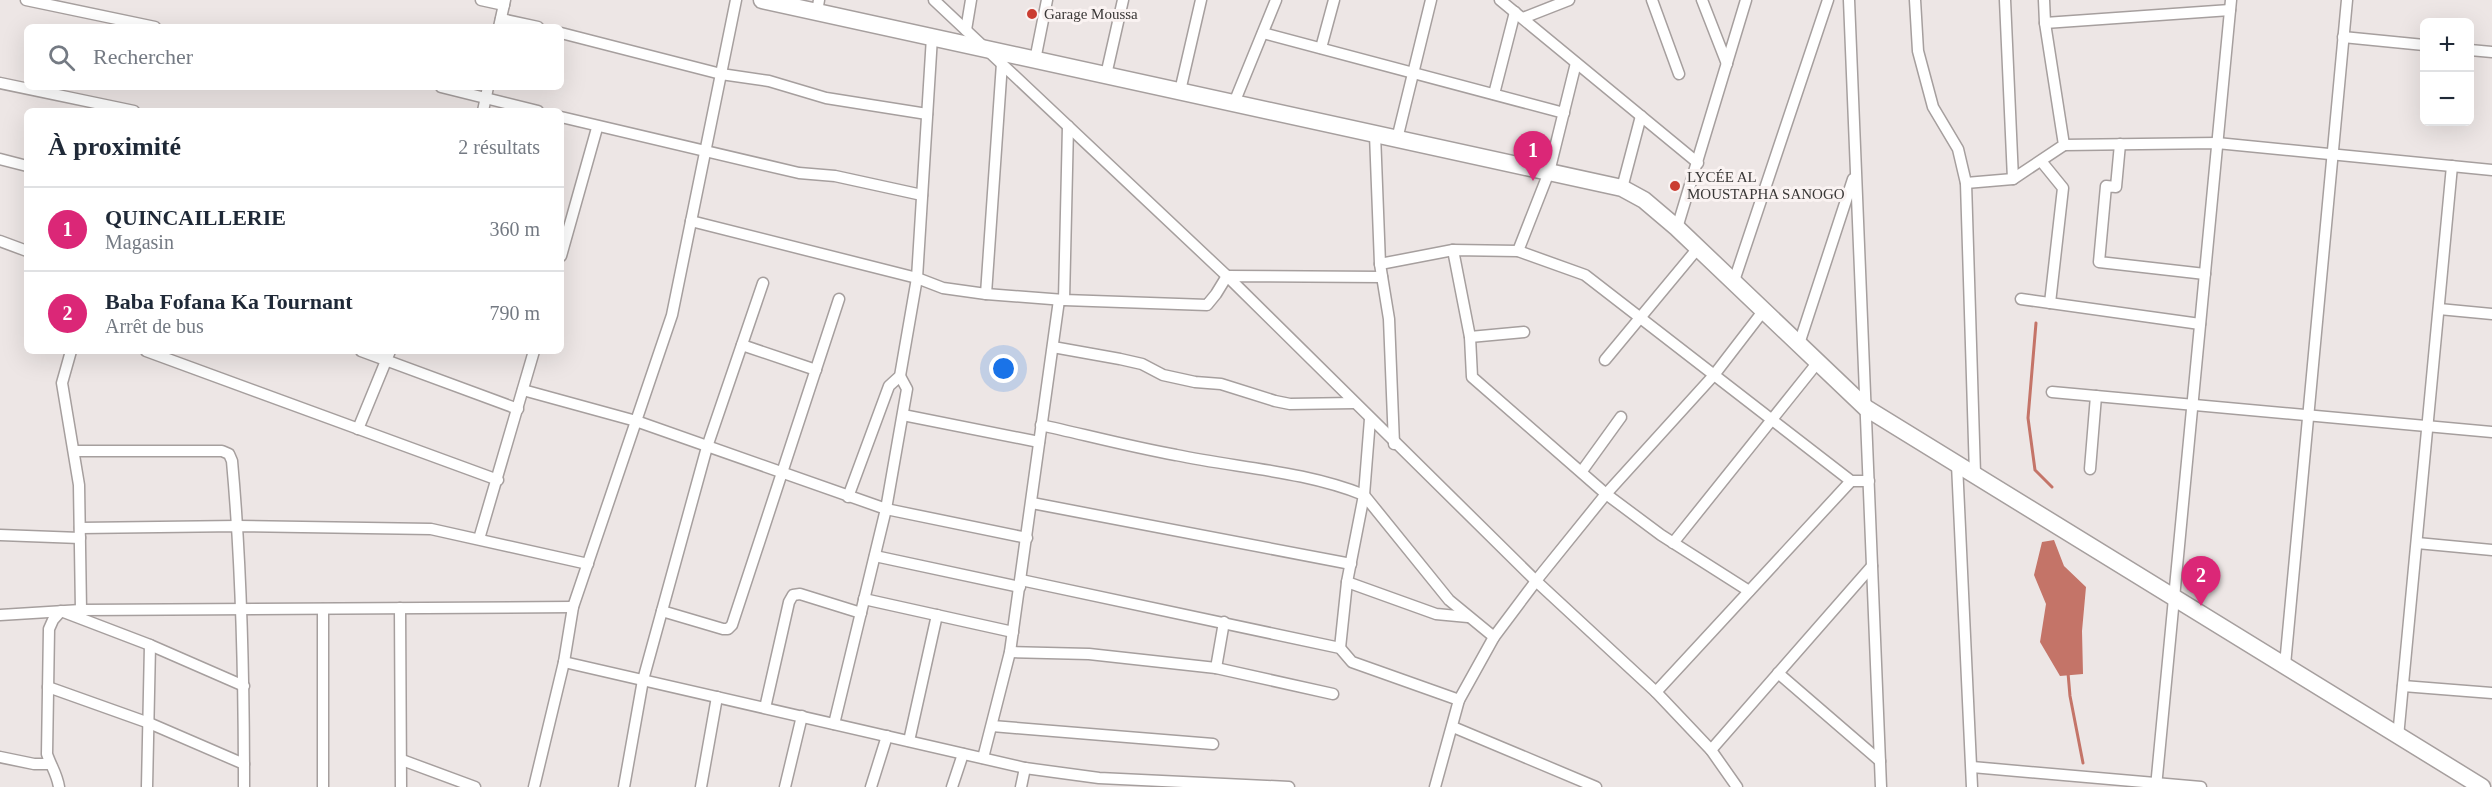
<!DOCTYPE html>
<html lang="fr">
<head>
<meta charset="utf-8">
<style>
	:root { --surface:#fff; --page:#f2f2f3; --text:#1f2937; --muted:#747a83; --line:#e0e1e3; --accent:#db2777 }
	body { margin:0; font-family:"Times New Roman",serif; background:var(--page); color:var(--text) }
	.controls { position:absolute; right:18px; top:18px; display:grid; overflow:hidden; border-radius:9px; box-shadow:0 6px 24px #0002 }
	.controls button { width:54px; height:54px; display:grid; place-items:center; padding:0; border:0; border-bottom:2px solid var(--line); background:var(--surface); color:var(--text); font:30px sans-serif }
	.you { position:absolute; left:1004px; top:369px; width:21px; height:21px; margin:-15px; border:4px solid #fff; border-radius:50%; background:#1a73e8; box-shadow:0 0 0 9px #1a73e833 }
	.badge { display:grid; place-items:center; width:39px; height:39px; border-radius:50%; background:var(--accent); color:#fff; font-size:20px; font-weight:700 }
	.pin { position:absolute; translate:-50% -50px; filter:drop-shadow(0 2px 3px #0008) }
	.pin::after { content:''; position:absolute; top:32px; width:21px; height:18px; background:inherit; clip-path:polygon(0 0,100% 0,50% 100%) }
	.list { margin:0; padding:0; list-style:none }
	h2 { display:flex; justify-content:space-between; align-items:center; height:78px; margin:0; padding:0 24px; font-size:26px }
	h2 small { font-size:20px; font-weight:400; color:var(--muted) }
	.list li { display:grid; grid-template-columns:39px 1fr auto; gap:18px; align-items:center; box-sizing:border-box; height:84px; padding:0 24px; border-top:2px solid var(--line) }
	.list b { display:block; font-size:22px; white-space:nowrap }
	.list p { margin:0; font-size:20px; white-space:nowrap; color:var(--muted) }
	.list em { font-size:20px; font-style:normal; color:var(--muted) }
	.icon { flex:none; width:33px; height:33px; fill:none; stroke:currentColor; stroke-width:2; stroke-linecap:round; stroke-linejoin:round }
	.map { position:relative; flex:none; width:2492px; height:787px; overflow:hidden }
	.search { position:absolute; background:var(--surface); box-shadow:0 6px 24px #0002; left:24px; top:24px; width:540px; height:66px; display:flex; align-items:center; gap:15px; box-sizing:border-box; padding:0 21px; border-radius:9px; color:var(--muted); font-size:22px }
	.panel { position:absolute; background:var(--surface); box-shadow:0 6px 24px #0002; left:24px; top:108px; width:540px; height:246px; border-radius:9px }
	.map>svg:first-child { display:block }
</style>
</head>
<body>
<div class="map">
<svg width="2492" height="787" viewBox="0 0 2492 787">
	<rect width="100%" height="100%" fill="#ede6e5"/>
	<polygon fill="#c47468" points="2054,540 2064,566 2086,587 2082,631 2083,674 2060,676 2040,642 2046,604 2034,575 2042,542"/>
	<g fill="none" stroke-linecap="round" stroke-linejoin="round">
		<g stroke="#c47468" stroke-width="3">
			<polyline points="2036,323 2028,418 2035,470 2052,487"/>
			<polyline points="2068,673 2070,696 2083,763"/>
		</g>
		<defs>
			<g id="street">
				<polyline points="26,0 155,27"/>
				<polyline points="481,0 504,5"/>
				<polyline points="934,0 1227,276 1536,581 1656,692 1711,750 1737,787"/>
				<polyline points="1500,0 1698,163"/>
				<polyline points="1652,0 1679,74"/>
				<polyline points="1702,0 1727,64"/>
				<polyline points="1849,0 1881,787"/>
				<polyline points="1915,0 1918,51 1933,107 1958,149 1966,183 1975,474"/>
				<polyline points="2005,0 2013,179"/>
				<polyline points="817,12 819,0"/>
				<polyline points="1523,18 1569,0"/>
				<polyline points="501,19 538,27"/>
				<polyline points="2045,23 2230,10"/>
				<polyline points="499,27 505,0"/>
				<polyline points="966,30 971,0"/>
				<polyline points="561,33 721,74 769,81 826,98 927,114"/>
				<polyline points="1263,33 1564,113"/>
				<polyline points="2343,37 2424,45"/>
				<polyline points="1321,48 1334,0"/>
				<polyline points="2470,50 2492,52"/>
				<polyline points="1035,60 1047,0"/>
				<polyline points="1106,75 1123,0"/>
				<polyline points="0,83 134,111"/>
				<polyline points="441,87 538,111"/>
				<polyline points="1180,91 1201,0"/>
				<polyline points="1494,94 1515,12"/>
				<polyline points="1234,103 1276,0"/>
				<polyline points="483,111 488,87"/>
				<polyline points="561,117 799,173 835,176 922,195"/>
				<polyline points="1375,134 1380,264 1389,319 1394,444"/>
				<polyline points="1397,139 1431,0"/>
				<polyline points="2120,144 2116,187 2106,186 2099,262 2205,274"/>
				<polyline points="2064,145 2217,143 2492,170"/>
				<polyline points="0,159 27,166"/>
				<polyline points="2041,161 2063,188 2050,303"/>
				<polyline points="1966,183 2013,179 2064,145 2045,23 2044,0"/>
				<polyline points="1622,188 1641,116"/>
				<polyline points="691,221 917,278 943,288 986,294 1064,300 1207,305 1216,294 1227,276 1382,277"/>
				<polyline points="1677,228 1746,0"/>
				<polyline points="0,241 27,251"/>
				<polyline points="1453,250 1470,337 1472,377 1606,494 1661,535 1749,591"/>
				<polyline points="1518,251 1549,172 1576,63"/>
				<polyline points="561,256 597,128"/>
				<polyline points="1380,264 1453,250 1518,251 1585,275 1851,481 1869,481"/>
				<polyline points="1734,281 1828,0"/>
				<polyline points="986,294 1002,63"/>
				<polyline points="2021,299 2200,324"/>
				<polyline points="1064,300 1068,126"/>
				<polyline points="2439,309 2492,314"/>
				<polyline points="1470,337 1524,332"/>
				<polyline points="1799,344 1853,179"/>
				<polyline points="742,345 816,370"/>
				<polyline points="1053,347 1120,359 1142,364 1163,375 1195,382 1221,384 1275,401 1290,404 1354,403"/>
				<polyline points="71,351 62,383 79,485 81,610"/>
				<polyline points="146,351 498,480"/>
				<polyline points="361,351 518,409"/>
				<polyline points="1605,360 1698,248"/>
				<polyline points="523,390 636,421 886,509 1027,538"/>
				<polyline points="2052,392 2492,432"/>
				<polyline points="903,415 1039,442"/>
				<path d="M1041,425C1086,435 1131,447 1176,455C1238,468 1304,471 1364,495L1449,600L1494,637"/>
				<polyline points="358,429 390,351"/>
				<path d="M75,451H222L229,454L232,461C242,570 244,678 244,787"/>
				<polyline points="1957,464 1972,787"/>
				<polyline points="2090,469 2096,396"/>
				<polyline points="1582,471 1621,417"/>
				<polyline points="848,497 889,386 900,376 917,278 932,37"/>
				<polyline points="1032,503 1351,564"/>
				<polyline points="80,528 238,526 431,529 588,564"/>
				<polyline points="0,535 80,538"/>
				<polyline points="479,539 534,351"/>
				<polyline points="1673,543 1818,362"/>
				<polyline points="2417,543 2492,550"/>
				<polyline points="875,556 1020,587"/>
				<polyline points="1021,580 1340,648 1352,662 1459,700"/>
				<polyline points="1347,582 1436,614 1468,617"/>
				<polyline points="864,599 1013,632"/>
				<polyline points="400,608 401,787"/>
				<polyline points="323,609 323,787"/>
				<polyline points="662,611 723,629 728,629 732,625 839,299"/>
				<polyline points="0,615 81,610 573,607"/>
				<polyline points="1340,648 1347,582 1364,495 1370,419"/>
				<polyline points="1010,652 1089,654 1216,668 1333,694"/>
				<polyline points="564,662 1025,768 1099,778 1289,787"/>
				<polyline points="2285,665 2347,0"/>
				<polyline points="1216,668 1224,622"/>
				<polyline points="1778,673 1880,761"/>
				<polyline points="2403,686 2492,693"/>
				<polyline points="48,687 149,723 244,764"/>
				<polyline points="1656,692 1851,481"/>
				<polyline points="765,708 789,602 793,595 800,594 861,613"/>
				<polyline points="834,724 886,509 907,389 900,376"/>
				<polyline points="992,726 1213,744"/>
				<polyline points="1453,727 1596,787"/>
				<polyline points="2398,737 2452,166"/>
				<polyline points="909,741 937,615"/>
				<polyline points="1711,750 1872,566"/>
				<polyline points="0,757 34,764 50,764"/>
				<polyline points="983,758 1010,652 1059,300"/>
				<polyline points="402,760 475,787"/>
				<polyline points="1972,767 2201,787"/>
				<path d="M59,787C57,774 51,766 47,754L49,629L53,620L61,611L150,645L244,686"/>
				<polyline points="147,787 150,645"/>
				<polyline points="534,787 564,662 573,607 672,315 736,0"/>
				<polyline points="624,787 643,680 707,447 763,283"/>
				<polyline points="701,787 717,697"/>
				<polyline points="785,787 802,716"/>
				<polyline points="871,787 887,736"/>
				<polyline points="952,787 963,754"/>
				<polyline points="1021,787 1025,768"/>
				<polyline points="1435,787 1459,700 1494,637 1539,577 1606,494 1714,375 1764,310"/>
				<polyline points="2156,787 2231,0"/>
			</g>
			<polyline id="secondary" points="762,0 1622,188 1644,200 1677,228 1866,408 2482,787"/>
		</defs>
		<use href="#street" stroke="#a69f9e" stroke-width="13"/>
		<use href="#secondary" stroke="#a69f9e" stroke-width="19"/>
		<use href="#street" stroke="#fff" stroke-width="10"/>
		<use href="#secondary" stroke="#fff" stroke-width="16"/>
	</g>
	<g fill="#ca3d31" stroke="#faf3f2" stroke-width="2">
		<circle cx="1032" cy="14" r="6"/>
		<circle cx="1675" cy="186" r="6"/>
	</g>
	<g text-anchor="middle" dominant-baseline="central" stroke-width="6" stroke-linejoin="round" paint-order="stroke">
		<g font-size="15" fill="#393736" stroke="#faf3f2" text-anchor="start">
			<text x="1044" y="14">Garage Moussa</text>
			<text x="1687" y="177">LYCÉE AL<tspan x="1687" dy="17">MOUSTAPHA SANOGO</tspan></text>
		</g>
	</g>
</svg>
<div class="controls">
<button>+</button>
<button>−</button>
</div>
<div class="you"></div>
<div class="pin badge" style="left:1533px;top:181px">1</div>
<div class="pin badge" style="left:2201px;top:606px">2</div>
<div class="search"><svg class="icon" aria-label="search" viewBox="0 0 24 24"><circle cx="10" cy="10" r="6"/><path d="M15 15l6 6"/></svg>Rechercher</div>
<section class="panel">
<h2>À proximité<small>2 résultats</small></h2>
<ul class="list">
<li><span class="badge">1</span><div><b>QUINCAILLERIE</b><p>Magasin</p></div><em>360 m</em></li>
<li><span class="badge">2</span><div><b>Baba Fofana Ka Tournant</b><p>Arrêt de bus</p></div><em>790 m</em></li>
</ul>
</section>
</div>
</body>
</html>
